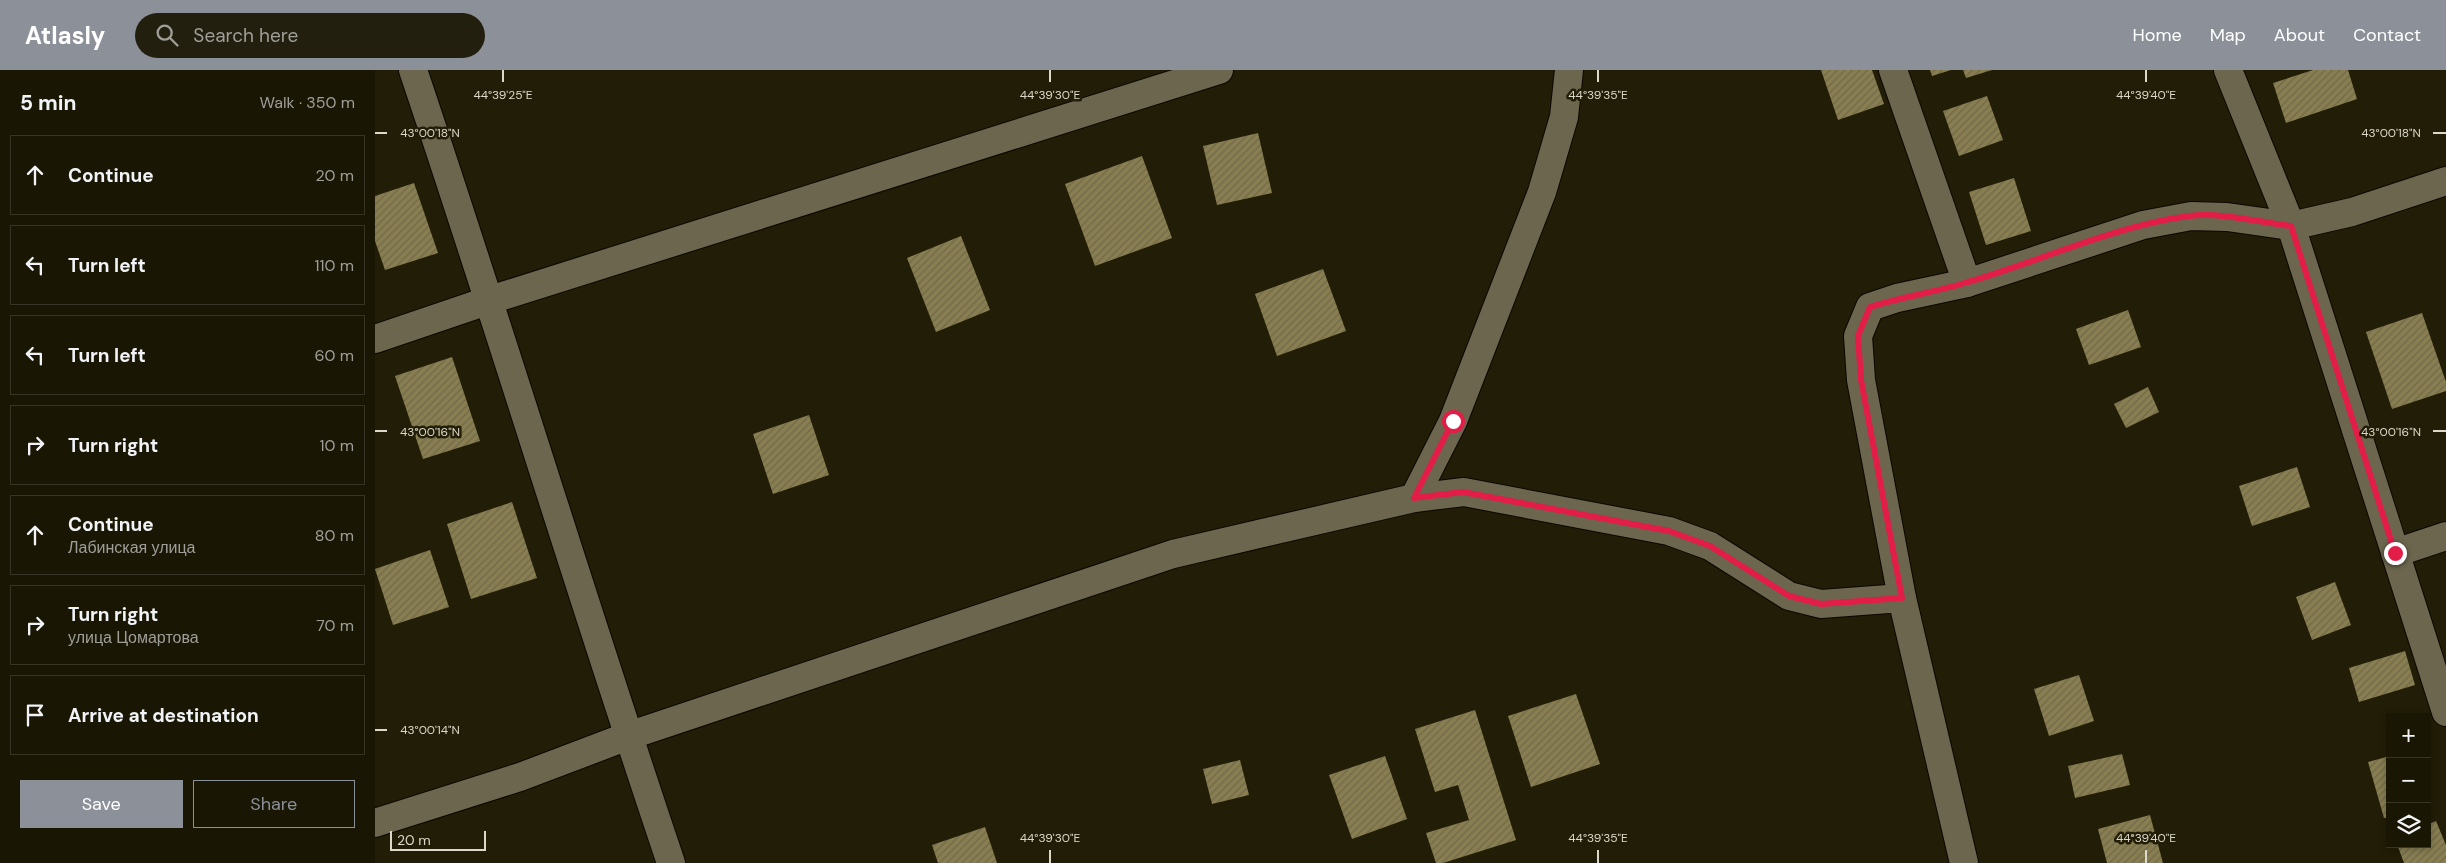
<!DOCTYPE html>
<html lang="en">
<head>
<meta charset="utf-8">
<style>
	:root { --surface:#1a1604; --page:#231f0e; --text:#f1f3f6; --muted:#9f9f9a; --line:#383526; --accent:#8c9099 }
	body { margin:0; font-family:"DM Sans",sans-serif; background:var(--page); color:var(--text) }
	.controls { position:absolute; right:15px; bottom:15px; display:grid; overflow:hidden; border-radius:0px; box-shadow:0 2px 8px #0003 }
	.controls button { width:45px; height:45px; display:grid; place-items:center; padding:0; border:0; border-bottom:1px solid var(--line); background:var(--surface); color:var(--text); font:25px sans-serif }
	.scale { position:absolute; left:15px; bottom:12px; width:96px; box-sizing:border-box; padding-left:5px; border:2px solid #dcd9cb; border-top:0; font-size:14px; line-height:18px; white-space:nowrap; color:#dcd9cb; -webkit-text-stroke:4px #221d06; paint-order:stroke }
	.stop { position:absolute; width:15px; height:15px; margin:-11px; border:4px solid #e11d48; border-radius:50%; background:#fff }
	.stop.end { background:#e11d48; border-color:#fff; box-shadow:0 1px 5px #0008 }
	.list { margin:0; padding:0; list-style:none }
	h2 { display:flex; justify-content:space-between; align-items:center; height:65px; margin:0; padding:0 20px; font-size:21px }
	h2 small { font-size:16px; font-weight:400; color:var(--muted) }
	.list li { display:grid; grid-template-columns:32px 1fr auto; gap:15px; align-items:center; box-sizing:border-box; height:80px; margin:0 10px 10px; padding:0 10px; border:1px solid var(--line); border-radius:0px }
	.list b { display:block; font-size:19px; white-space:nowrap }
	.list p { margin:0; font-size:16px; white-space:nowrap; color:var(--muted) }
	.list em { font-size:16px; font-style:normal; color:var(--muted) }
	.actions { display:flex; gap:10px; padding:15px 20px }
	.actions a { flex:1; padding:11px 0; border:1px solid var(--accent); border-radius:0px; text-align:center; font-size:18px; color:var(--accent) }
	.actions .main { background:var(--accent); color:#fff }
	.icon { flex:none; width:28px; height:28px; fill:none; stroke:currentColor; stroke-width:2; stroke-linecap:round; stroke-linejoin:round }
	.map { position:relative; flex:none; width:2071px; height:793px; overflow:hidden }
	header { display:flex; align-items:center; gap:30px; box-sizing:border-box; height:70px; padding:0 25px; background:var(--accent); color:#fff }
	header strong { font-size:24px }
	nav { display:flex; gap:28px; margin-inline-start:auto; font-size:18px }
	.search { width:350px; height:45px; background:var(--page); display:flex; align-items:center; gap:12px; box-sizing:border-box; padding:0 18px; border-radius:28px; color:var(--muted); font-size:19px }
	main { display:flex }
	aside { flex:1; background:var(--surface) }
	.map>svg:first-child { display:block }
</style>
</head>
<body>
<header>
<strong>Atlasly</strong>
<div class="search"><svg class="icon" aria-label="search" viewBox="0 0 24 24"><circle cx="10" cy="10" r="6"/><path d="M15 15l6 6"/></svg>Search here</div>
<nav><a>Home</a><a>Map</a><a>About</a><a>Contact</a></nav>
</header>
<main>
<aside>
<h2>5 min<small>Walk · 350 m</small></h2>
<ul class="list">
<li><svg class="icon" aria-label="ahead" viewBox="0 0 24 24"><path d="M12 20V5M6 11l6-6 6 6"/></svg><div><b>Continue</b></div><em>20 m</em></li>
<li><svg class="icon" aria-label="left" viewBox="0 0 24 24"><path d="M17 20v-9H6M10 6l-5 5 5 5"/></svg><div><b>Turn left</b></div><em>110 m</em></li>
<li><svg class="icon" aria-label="left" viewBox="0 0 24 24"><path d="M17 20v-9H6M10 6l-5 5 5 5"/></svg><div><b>Turn left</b></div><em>60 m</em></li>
<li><svg class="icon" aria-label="right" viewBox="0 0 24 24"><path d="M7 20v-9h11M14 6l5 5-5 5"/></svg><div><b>Turn right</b></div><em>10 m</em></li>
<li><svg class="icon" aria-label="ahead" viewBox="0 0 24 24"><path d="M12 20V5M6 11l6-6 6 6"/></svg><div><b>Continue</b><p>Лабинская улица</p></div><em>80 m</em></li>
<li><svg class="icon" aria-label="right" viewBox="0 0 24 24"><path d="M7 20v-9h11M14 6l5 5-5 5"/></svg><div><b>Turn right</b><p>улица Цомартова</p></div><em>70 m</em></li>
<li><svg class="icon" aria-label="arrive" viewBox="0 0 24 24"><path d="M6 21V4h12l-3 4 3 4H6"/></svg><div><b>Arrive at destination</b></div></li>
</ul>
<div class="actions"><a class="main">Save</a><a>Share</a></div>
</aside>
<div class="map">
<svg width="2071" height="793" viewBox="0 0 2071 793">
	<defs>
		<pattern id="building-hatch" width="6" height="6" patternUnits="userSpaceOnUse" patternTransform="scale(1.25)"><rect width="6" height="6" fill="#887e51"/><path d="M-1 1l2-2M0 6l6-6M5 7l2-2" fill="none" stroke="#70694a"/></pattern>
	</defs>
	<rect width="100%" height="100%" fill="#221d06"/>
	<g fill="url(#building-hatch)">
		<polygon points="1446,0 1497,0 1509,34 1463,50"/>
		<polygon points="1555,0 1576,0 1557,6"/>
		<polygon points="1588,0 1617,0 1591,8"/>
		<polygon points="1938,0 1973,0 1982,29 1911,53 1898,13"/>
		<polygon points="1612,26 1628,70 1584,86 1568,41"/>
		<polygon points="883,63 897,123 842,135 828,76"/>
		<polygon points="767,86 797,168 720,196 690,114"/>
		<polygon points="1639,108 1656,161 1611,175 1594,122"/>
		<polygon points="39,113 63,183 10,200 0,171 0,126"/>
		<polygon points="586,166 615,240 561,262 532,188"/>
		<polygon points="948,199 971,261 902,286 880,224"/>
		<polygon points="1753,240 1766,277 1714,295 1701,259"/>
		<polygon points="2047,243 2071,312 2071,321 2017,339 1991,262"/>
		<polygon points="77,287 105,371 48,389 20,306"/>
		<polygon points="1773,317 1784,342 1751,358 1739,334"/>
		<polygon points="434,345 454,405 398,424 378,364"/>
		<polygon points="1922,397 1935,437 1877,456 1864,416"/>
		<polygon points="137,432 162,508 96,529 72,454"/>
		<polygon points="55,480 74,537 18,555 0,499"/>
		<polygon points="1960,512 1976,555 1937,570 1921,527"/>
		<polygon points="2030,581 2040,615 1984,632 1974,598"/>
		<polygon points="1704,605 1719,651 1674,666 1659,619"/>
		<polygon points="1201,624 1225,694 1156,717 1133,646"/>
		<polygon points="1100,640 1141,770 1068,793 1061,793 1051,763 1094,750 1083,715 1060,722 1040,659"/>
		<polygon points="1747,684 1755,715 1700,728 1693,696"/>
		<polygon points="1010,686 1032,749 977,769 954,705"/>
		<polygon points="2015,686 2015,747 2009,748 1993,692"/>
		<polygon points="865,690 874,725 837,734 828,699"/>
		<polygon points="1775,745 1788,793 1732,793 1723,759"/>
		<polygon points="2061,751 2071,775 2071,793 2029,793 2022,774 2052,774 2052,755"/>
		<polygon points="610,757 622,793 563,793 557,775"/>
	</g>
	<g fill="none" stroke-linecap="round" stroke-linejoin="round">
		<defs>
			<g id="minor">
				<path d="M38,0C127,264 207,530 296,793"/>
				<polyline points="1518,0 1592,213"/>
				<polyline points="1853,0 1916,156 2071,642"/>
				<polyline points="0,269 115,230 844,0"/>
				<polyline points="1039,428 1078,351 1167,122 1189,47 1194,0"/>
				<polyline points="2020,483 2071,466"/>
				<polyline points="1527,528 1486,310 1483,266 1495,237 1522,228 1592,213 1768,155 1816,146 1852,147 1916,156 1977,142 2071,111"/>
				<polyline points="0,753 145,707 253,666 798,484 1039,428 1089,422 1294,461 1335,476 1414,526 1446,534 1527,528 1589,793"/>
			</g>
		</defs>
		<use href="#minor" stroke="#0b0700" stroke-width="30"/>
		<use href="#minor" stroke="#6c664e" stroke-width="28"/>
	</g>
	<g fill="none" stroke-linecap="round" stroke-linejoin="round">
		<path stroke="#e11d48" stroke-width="6" d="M1078,351L1039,428L1088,422L1294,461L1335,476L1414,526L1446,534L1527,528L1486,310L1483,266L1495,237C1527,227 1561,222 1593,212C1666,191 1738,156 1814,146C1847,142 1883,152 1916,156L2020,483"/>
	</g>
	<path fill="none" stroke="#dcd9cb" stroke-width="2" d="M128,0V12M675,0V12M1223,0V12M1771,0V12M0,63H12M2058,63H2071M0,361H12M2058,361H2071M0,660H12M675,780V793M1223,780V793M1771,780V793"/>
	<g font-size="12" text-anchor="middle" fill="#dcd9cb" stroke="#221d06" stroke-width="5" stroke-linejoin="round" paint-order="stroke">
		<text x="128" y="29">44°39'25"E</text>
		<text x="675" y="29">44°39'30"E</text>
		<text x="1223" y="29">44°39'35"E</text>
		<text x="1771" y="29">44°39'40"E</text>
		<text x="55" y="67">43°00'18"N</text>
		<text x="2016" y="67">43°00'18"N</text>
		<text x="55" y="366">43°00'16"N</text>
		<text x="2016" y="366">43°00'16"N</text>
		<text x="55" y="664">43°00'14"N</text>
		<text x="675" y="772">44°39'30"E</text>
		<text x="1223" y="772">44°39'35"E</text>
		<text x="1771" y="772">44°39'40"E</text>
	</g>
</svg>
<div class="controls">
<button>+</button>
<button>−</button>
<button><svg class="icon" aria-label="layers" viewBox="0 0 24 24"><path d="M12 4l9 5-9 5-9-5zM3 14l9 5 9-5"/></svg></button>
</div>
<div class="scale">20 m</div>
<div class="stop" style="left:1078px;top:351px"></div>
<div class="stop end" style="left:2020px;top:483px"></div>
</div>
</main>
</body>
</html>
